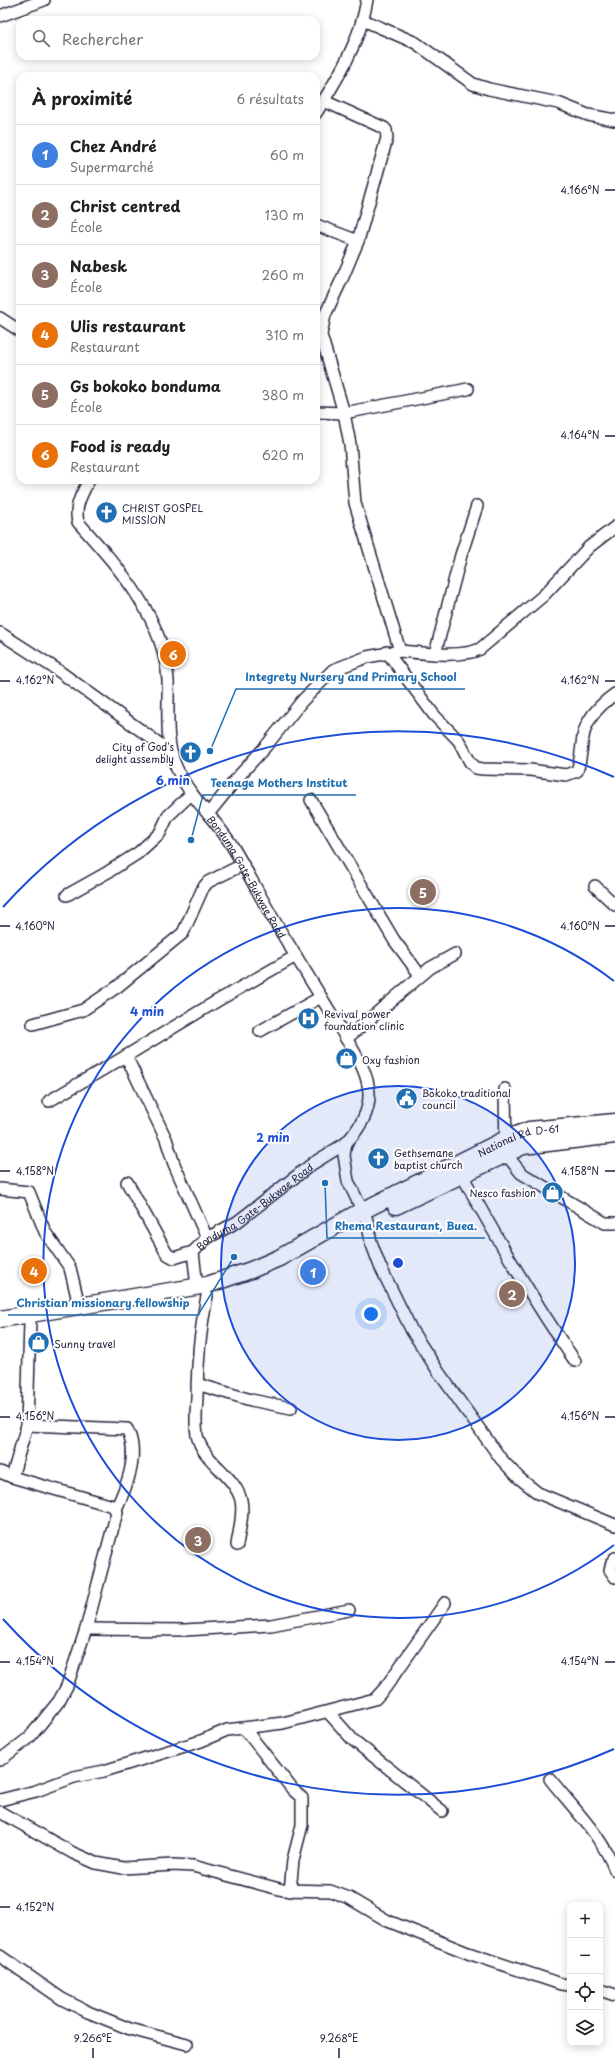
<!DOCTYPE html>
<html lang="fr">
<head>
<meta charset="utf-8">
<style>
	:root { --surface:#fff; --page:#f6f6f6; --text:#202124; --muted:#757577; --line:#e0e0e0; --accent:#1f6fb2 }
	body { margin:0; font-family:"Playpen Sans",sans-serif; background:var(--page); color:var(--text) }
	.controls { position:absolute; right:12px; bottom:12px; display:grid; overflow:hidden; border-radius:8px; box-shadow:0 2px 10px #0003 }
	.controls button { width:36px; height:36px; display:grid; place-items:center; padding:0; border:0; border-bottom:1px solid var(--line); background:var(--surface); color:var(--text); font:20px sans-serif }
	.you { position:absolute; left:371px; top:1314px; width:14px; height:14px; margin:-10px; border:3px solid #fff; border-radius:50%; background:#1a73e8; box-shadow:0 0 0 6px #1a73e833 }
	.badge { display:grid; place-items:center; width:26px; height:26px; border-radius:50%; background:var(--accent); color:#fff; font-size:13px; font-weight:700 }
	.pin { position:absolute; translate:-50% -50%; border:2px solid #fff; box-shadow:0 1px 4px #0006 }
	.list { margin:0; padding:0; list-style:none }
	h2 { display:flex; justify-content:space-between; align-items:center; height:52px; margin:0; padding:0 16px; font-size:17px }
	h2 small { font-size:13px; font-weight:400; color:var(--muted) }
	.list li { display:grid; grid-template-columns:26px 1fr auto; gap:12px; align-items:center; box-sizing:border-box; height:60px; padding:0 16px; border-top:1px solid var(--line) }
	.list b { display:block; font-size:15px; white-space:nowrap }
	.list p { margin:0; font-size:13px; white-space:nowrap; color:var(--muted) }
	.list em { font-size:13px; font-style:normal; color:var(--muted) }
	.icon { flex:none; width:22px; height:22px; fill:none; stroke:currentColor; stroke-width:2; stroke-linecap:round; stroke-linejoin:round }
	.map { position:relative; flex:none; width:615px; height:2058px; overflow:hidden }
	.search { position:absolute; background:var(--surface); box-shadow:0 2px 10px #0003; left:16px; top:16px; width:304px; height:44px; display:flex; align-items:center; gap:10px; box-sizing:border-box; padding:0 14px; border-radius:12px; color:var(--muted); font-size:15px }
	.panel { position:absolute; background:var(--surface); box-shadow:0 2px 10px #0003; left:16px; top:72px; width:304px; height:412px; border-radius:12px }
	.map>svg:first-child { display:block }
</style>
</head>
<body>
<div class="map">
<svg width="615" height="2058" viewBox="0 0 615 2058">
	<rect width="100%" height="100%" fill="#fff"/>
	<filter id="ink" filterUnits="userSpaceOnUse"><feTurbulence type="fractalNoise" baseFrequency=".025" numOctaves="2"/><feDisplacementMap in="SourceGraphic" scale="8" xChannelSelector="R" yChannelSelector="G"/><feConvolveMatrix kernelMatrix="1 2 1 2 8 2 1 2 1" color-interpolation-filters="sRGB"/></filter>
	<g filter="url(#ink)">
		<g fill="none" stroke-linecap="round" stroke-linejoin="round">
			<defs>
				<g id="minor">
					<polyline points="0,16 44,0"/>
					<polyline points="363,20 416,43 473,84 489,89 558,103 588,115 615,120"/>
					<path d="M316,113C338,78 360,42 367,0"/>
					<polyline points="316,225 358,241"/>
					<polyline points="0,318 20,331"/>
					<polyline points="316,412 344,413 468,389"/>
					<path id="s1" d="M89,480C82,494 74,506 78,522C118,567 164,617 168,680C169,709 164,742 177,769C190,797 214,818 231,844C250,875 266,909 286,940C304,969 322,999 340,1028C351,1048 368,1069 369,1093C370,1113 359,1129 346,1143L344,1155L348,1181L367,1220L371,1242L380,1266L412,1331L440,1374L501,1459L519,1478L538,1493L615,1525"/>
					<polyline points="0,633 56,669 172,753"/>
					<path d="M400,651C421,653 462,658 480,649L544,595L589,547L615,527"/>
					<path d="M387,652L434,715L459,741L470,762L476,768L483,769L530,770L566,775L577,771C581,760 581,749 583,737C586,719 601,704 615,694"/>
					<polyline points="435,654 461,555 477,506"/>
					<polyline points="311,800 394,940 420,975"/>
					<polyline points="208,814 238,777 266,746 302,701 333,670 367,657 400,651 355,503 350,444 344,413 321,335 325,315 342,279 358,241 387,138 386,130 384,128 324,101"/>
					<polyline points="595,886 615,905"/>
					<polyline points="67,895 108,872 138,853 160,833 168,816 191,794"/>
					<polyline points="33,1024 83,1010 117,987 183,933 203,888 208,882 242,865"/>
					<polyline points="260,1031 321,997"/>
					<polyline points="346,1039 430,968 455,954"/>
					<polyline points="505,1089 506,1154 521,1173 605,1223 615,1223"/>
					<polyline points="49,1101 126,1056"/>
					<path d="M462,1175C497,1239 533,1301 575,1361"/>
					<polyline points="127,1182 167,1254 174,1258 193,1252"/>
					<polyline points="0,1189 29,1192 45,1232 70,1268 79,1305"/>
					<polyline points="207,1238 174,1164 166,1139 126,1056 217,1001 296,956"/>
					<path id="s2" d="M197,1287L193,1252L207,1238L237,1222L312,1164L346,1143"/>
					<path d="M207,1296C200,1330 197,1364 197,1398C196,1410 195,1423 197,1435C202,1461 234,1474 241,1500C244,1514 239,1531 237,1545"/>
					<polyline points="197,1384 251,1400 291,1408"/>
					<path d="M27,1425L127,1429C140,1454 127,1486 116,1509"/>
					<polyline points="0,1472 12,1477"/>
					<polyline points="615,1558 612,1562 610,1570 615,1577"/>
					<polyline points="86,1629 185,1630 271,1625 349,1610"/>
					<polyline points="328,1712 353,1740 442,1811"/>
					<polyline points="244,1728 293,1790 302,1798 302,1825 293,1860 290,1891"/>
					<polyline points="0,1760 29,1738 59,1701 67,1686 86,1629 117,1512 113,1506 12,1477 27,1425 30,1322"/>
					<path d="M550,1779C573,1808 602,1836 615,1870"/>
					<polyline points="0,1800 36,1791 74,1777 104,1771 201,1741 227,1730 283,1723 375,1699 385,1688 445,1603"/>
					<polyline points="0,1812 73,1853 96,1863 123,1868 173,1865 193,1866 283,1890 330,1891 349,1898 388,1921 468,1953 561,1984 570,1985"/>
					<polyline points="0,1956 62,1999 88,2012 130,2029 187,2044"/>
					<polyline points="600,1990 615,1995"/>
				</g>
				<g id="highway">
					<polyline points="396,1206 523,1146 615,1135"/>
					<path id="s3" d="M0,1319L207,1285L251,1270L279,1258L354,1215L506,1139L529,1130L615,1122"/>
				</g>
			</defs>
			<use href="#minor" stroke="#22223b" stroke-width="14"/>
			<use href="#highway" stroke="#22223b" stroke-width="19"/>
			<use href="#minor" stroke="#fff" stroke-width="11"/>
			<use href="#highway" stroke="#fff" stroke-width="16"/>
		</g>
	</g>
	<path fill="none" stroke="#22223b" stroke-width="1.5" d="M605,190H615M605,436H615M0,681H10M605,681H615M0,926H10M605,926H615M0,1171H10M605,1171H615M0,1417H10M605,1417H615M0,1662H10M605,1662H615M0,1907H10M93,2048V2058M339,2048V2058"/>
	<circle cx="398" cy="1263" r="177" fill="#1d4ed8" fill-opacity=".12"/>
	<g fill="none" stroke="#1d4ed8" stroke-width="2">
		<circle cx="398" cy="1263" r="177"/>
		<path d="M614 1545A355 355 0 1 1 614 981"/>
		<path d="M614 1749A532 532 0 0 1 3 1619M3 907A532 532 0 0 1 614 777"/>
	</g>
	<defs>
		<symbol id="church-disc" viewBox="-11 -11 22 22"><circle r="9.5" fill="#1f6fb2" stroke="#fff"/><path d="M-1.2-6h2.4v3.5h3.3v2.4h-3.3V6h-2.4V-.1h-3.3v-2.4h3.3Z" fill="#fff"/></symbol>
		<symbol id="hospital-disc" viewBox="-11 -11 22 22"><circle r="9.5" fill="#1f6fb2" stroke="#fff"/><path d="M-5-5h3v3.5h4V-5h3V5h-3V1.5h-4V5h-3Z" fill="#fff"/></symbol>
		<symbol id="shop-disc" viewBox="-11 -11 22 22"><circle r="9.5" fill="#1f6fb2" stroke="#fff"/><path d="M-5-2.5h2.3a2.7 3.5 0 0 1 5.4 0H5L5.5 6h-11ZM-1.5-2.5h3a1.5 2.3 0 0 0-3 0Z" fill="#fff"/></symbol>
		<symbol id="civic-disc" viewBox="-11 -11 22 22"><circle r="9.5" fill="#1f6fb2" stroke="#fff"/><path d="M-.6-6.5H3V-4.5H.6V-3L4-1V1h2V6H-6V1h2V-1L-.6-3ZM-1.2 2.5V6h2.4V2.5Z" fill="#fff"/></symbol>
	</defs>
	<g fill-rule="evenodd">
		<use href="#church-disc" x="94" y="500" width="25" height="25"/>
		<use href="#church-disc" x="178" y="740" width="25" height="25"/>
		<use href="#hospital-disc" x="296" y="1006" width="25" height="25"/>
		<use href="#shop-disc" x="334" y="1046" width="25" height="25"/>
		<use href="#civic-disc" x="394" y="1086" width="25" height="25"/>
		<use href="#church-disc" x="366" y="1146" width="25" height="25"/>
		<use href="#shop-disc" x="540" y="1180" width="25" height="25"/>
		<use href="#shop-disc" x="26" y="1330" width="25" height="25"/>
	</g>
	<g text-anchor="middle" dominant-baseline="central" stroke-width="4" stroke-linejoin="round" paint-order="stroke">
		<g font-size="10" fill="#22223b" stroke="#fff" text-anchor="start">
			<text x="122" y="507">CHRIST GOSPEL<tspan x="122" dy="12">MISSION</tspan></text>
			<text x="174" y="746" text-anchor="end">City of God's<tspan x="174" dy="12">delight assembly</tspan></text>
			<text x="324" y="1013">Revival power<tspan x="324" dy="12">foundation clinic</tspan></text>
			<text x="362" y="1059">Oxy fashion</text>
			<text x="422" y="1092">Bokoko traditional<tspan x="422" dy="12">council</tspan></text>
			<text x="394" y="1152">Gethsemane<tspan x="394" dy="12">baptist church</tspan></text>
			<text x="536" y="1192" text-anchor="end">Nesco fashion</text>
			<text x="54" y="1343">Sunny travel</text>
		</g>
		<g font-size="10" fill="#22223b" stroke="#fff">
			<text stroke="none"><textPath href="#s1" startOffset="449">Bonduma Gate-Bukwae Road</textPath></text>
			<text stroke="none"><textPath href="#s3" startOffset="555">National Rd. D-61</textPath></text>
			<text stroke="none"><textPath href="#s2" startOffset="112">Bonduma Gate-Bukwae Road</textPath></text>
		</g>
	</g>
	<g font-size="10" text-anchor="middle" fill="#22223b" stroke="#fff" stroke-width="4" stroke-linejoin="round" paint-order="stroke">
		<text x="580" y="194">4.166°N</text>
		<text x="580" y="439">4.164°N</text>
		<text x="35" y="684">4.162°N</text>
		<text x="580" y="684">4.162°N</text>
		<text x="35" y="930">4.160°N</text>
		<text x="580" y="930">4.160°N</text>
		<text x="35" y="1175">4.158°N</text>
		<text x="580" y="1175">4.158°N</text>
		<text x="35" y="1420">4.156°N</text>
		<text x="580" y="1420">4.156°N</text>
		<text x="35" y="1665">4.154°N</text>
		<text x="580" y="1665">4.154°N</text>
		<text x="35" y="1911">4.152°N</text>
		<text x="93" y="2042">9.266°E</text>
		<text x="339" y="2042">9.268°E</text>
	</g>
	<circle cx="398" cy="1263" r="6" fill="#1d4ed8" stroke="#fff" stroke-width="2"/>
	<g font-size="12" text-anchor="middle" font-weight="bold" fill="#1d4ed8" stroke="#fff" stroke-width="4" stroke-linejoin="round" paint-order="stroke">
		<text x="173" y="785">6 min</text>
		<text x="147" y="1016">4 min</text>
		<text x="273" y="1142">2 min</text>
	</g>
	<path fill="none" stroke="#1f6fb2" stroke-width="1.5" d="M210 751L236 689H465M191 840L203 795H356M325 1183L327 1238H485M234 1257L198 1315H8"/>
	<g fill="#1f6fb2" stroke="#fff" stroke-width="1.5">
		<circle cx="210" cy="751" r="4"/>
		<circle cx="191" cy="840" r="4"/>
		<circle cx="325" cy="1183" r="4"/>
		<circle cx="234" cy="1257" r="4"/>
	</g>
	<g font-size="11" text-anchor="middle" font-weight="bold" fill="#1f6fb2" stroke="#fff" stroke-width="4" stroke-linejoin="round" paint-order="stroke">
		<text x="351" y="681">Integrety Nursery and Primary School</text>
		<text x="279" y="787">Teenage Mothers Institut</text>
		<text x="406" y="1230">Rhema Restaurant, Buea.</text>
		<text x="103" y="1307">Christian missionary fellowship</text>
	</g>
</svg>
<div class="controls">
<button>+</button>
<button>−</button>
<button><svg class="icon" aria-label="locate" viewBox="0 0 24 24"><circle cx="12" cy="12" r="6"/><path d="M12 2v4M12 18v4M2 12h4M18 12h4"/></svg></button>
<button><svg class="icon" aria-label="layers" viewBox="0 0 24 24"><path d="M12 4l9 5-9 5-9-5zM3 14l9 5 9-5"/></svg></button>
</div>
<div class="you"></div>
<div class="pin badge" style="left:313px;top:1272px;background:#3f7fe0">1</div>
<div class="pin badge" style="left:512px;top:1294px;background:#8d6e63">2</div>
<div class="pin badge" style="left:198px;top:1540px;background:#8d6e63">3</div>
<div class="pin badge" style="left:34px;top:1271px;background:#e8710a">4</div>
<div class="pin badge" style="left:423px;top:892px;background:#8d6e63">5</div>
<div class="pin badge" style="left:173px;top:654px;background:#e8710a">6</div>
<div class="search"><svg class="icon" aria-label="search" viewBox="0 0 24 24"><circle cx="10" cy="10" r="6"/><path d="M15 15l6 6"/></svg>Rechercher</div>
<section class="panel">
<h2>À proximité<small>6 résultats</small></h2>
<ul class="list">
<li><span class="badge" style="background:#3f7fe0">1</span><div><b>Chez André</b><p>Supermarché</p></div><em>60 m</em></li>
<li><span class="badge" style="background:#8d6e63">2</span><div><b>Christ centred</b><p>École</p></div><em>130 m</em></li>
<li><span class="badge" style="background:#8d6e63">3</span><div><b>Nabesk</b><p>École</p></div><em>260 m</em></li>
<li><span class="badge" style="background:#e8710a">4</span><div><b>Ulis restaurant</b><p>Restaurant</p></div><em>310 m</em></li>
<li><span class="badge" style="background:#8d6e63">5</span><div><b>Gs bokoko bonduma</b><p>École</p></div><em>380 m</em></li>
<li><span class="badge" style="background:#e8710a">6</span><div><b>Food is ready</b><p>Restaurant</p></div><em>620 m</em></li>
</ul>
</section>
</div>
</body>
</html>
